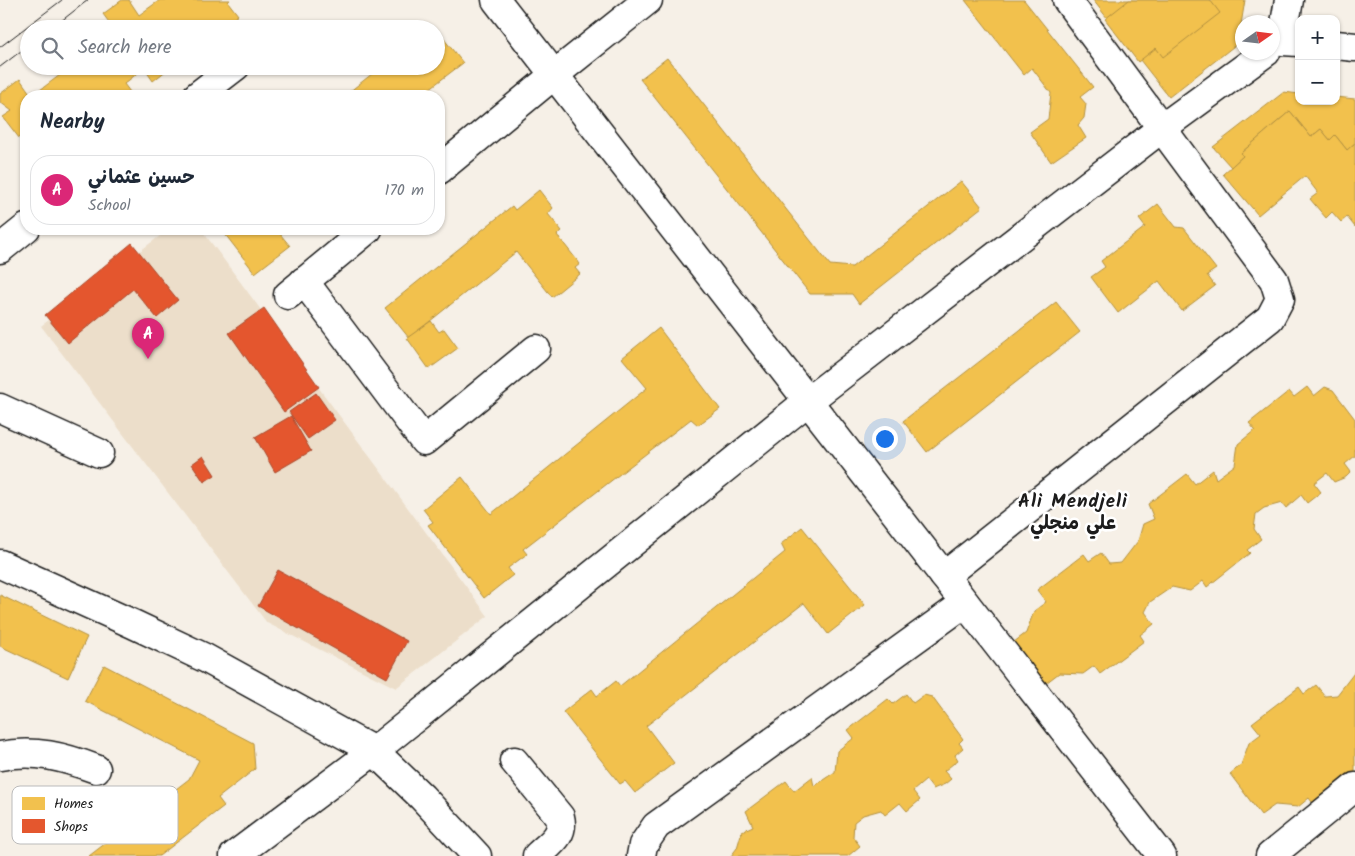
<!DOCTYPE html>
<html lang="en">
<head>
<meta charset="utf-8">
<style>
	:root { --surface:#fff; --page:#f6f6f7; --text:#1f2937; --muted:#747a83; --line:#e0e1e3; --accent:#db2777 }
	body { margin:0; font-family:Kalam,"Playpen Sans Arabic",sans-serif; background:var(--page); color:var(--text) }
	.controls { position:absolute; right:15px; top:15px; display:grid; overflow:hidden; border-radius:10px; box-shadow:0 1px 4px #0004 }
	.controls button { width:45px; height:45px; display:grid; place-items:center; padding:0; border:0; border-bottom:1px solid var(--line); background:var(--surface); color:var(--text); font:25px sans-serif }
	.compass { position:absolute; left:1235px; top:15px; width:45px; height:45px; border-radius:50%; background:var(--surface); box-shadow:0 1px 4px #0004; rotate:76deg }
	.you { position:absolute; left:884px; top:438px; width:18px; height:18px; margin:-12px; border:4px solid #fff; border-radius:50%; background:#1a73e8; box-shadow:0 0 0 8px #1a73e833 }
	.badge { display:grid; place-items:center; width:32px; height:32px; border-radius:50%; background:var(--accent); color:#fff; font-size:16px; font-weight:700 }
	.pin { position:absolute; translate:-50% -41px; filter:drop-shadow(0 1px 2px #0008) }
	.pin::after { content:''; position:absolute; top:26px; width:18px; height:15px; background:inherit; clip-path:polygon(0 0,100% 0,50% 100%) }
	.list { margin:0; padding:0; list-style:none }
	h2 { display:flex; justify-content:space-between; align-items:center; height:65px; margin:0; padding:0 20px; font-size:21px }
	h2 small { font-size:16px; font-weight:400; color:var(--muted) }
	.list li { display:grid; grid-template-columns:32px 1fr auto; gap:15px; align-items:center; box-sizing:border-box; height:70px; margin:0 10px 10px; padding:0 10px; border:1px solid var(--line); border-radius:20px }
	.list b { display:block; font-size:19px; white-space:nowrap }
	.list p { margin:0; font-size:16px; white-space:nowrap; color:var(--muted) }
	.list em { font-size:16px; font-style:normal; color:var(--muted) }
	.icon { flex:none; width:28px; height:28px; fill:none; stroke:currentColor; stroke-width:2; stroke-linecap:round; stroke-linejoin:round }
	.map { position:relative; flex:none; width:1355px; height:856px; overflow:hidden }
	.search { position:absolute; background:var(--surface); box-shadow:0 1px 4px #0004; left:20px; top:20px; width:425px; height:55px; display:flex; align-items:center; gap:12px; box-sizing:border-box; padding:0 18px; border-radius:28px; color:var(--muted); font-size:19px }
	.panel { position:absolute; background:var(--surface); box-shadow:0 1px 4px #0004; left:20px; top:90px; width:425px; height:145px; border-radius:20px }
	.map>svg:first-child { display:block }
</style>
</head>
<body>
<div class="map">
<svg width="1355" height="856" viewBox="0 0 1355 856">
	<rect width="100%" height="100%" fill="#f6f0e7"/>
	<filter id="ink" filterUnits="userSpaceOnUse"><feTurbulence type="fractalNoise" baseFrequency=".02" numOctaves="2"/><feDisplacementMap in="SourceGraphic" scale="10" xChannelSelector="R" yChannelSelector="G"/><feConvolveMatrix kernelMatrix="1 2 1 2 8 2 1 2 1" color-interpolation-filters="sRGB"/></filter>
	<g filter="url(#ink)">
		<polygon fill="#ecdeca" points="169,229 201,229 488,616 396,688 267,623 41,326"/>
		<g fill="#f2c14e" stroke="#b2903f">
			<polygon points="122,0 129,0 139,15 160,0 230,0 228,2 238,15 220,29 214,29 208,21 199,29 114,29 103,14"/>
			<polygon points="965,0 1024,0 1093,87 1080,97 1086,104 1084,118 1078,125 1086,138 1051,162 1030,132 1048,119 1051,93 1032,68 1024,75"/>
			<polygon points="1093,0 1245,0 1238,43 1169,97"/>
			<polygon points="1129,0 1210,0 1220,13 1163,57 1156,48 1138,62 1105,19"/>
			<polygon points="436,29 463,63 420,96 344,96 382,66 436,66"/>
			<polygon points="667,58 830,265 852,267 961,181 982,207 859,304 852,294 810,294 640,79"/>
			<polygon points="72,66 172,66 153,81 144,68 124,84 133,96 26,96 26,147 3,117 12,111 0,102 0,94 20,79 32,96"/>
			<polygon points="1284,92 1299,94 1299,101 1336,101 1336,97 1355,99 1355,143 1347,150 1335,135 1330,140 1321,129 1311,137 1290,111 1241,153 1243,156 1231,167 1213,147"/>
			<polygon points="1290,111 1311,137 1321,129 1330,140 1335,135 1347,150 1355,143 1355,227 1347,217 1341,222 1332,212 1326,218 1310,199 1318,193 1305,176 1258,215 1223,174 1243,156 1241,153"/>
			<polygon points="539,190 553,208 548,214 562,231 557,235 580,264 575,268 580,274 552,297 516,252 409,338 385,308 512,206 515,210"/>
			<polygon points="1158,204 1176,227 1184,228 1216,269 1207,275 1215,286 1182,311 1159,281 1118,313 1091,277 1105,267 1101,261 1145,227 1139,219"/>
			<polygon points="221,229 276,229 290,246 255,273"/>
			<polygon points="1056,302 1080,332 927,452 903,421"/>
			<polygon points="431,321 439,332 444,329 458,348 429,369 407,338"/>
			<polygon points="659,328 720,409 698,425 691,419 523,549 527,554 508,568 513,575 484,598 428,525 433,522 423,509 462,477 491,514 647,388 622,358"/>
			<polygon points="1307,387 1314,396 1325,387 1333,390 1355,419 1355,456 1345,464 1351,472 1346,477 1334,482 1327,473 1314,483 1321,492 1307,503 1301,495 1286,508 1282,503 1264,508 1256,514 1254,529 1261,539 1247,550 1250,553 1207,587 1203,581 1190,591 1172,587 1150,602 1145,612 1154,624 1140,635 1144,641 1100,674 1094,666 1083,674 1059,673 1046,683 1014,642 1026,633 1034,611 1046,602 1037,590 1084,554 1089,561 1101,553 1109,564 1121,563 1138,541 1143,524 1154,519 1148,504 1187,474 1195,484 1213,470 1216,479 1235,465 1238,444 1255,430 1249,423 1289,391 1294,397"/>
			<polygon points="802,527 865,605 828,634 804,603 646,726 674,763 635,793 625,781 620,784 563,712 592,689 597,696 616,681 620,686 785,552 781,544"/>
			<polygon points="0,595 87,637 68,678 0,646"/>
			<polygon points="104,665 253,743 255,769 218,798 224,806 159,856 89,856 189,779 199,760 85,701"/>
			<polygon points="1355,669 1355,777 1315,806 1309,798 1298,807 1275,805 1261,815 1230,774 1241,765 1249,743 1261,734 1252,723 1299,687 1304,694 1316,685 1325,696 1337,695 1354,673"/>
			<polygon points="906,694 913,703 924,695 932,697 963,739 959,743 963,748 955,755 958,760 944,771 951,779 945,784 933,789 926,780 913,791 920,800 907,811 900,803 885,815 881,810 863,815 854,822 853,837 860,846 848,856 731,856 737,848 742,831 753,826 746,811 786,781 794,791 812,777 814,786 835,772 837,751 854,738 848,730 888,699 893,704"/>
		</g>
		<g fill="#e4572e" stroke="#a84529">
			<polygon points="132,243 178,300 157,318 133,289 68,343 45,315"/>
			<polygon points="264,308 319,387 284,412 229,333"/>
			<polygon points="316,393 335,420 308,439 289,412"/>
			<polygon points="291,416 311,451 275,472 255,437"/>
			<polygon points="203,456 215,475 204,482 192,464"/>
			<polygon points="278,570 407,641 387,678 258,606"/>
		</g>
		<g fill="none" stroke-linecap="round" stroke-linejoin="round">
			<defs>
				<g id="minor">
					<polyline points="496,0 1162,856"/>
					<polyline points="1289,0 1282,41 1299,42"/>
					<polyline points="1336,45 1355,47"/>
					<polyline points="197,96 236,66"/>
					<polyline points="439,170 554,75 648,0"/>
					<polyline points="0,249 26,228"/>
					<polyline points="304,281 424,441 536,349"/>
					<polyline points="288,295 368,229"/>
					<polyline points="0,408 99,453"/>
					<polyline points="0,564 133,624 205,658 374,751 422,797 477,856"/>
					<polyline points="944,576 1270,318 1280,299 1274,280 1067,0"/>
					<path d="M0,756C35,749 64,757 96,769"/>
					<path d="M514,761L560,817C565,836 549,844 537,856"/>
					<polyline points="234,856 374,751 808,401 1162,128 1266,52"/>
					<polyline points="641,856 643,845 656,826 965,603"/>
					<polyline points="1270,856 1355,787"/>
				</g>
			</defs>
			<use href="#minor" stroke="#1c1c1c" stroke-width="31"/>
			<use href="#minor" stroke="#fff" stroke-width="28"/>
			<g stroke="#1c1c1c" stroke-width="1">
				<polyline points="51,29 88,0"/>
				<polyline points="0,47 62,0"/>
				<polyline points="0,67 29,45"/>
			</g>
		</g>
	</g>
	<g text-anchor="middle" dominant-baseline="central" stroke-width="5" stroke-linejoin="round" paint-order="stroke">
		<g font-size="19" font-weight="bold" letter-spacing="1" fill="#1c1c1c" stroke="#fff">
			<text x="1073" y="502">Ali Mendjeli<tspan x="1073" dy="22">علي منجلي</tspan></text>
		</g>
	</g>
	<rect x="12" y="786" width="166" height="58" rx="8" fill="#fff" stroke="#bbb" stroke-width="1"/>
	<rect x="22" y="797" width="23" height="13" fill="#f2c14e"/>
	<rect x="22" y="819" width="23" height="14" fill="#e4572e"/>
	<g font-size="14" fill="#1c1c1c">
		<text x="54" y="808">Homes</text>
		<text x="54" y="831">Shops</text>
	</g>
</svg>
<div class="controls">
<button>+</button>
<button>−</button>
</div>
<svg class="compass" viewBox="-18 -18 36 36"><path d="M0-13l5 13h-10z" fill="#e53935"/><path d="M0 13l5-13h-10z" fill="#747a83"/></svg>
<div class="you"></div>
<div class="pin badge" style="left:148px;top:359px">A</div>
<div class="search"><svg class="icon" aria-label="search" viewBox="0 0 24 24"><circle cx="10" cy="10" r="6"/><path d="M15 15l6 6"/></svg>Search here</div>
<section class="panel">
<h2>Nearby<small></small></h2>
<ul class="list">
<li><span class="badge">A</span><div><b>حسين عثماني</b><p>School</p></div><em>170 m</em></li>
</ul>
</section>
</div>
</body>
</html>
